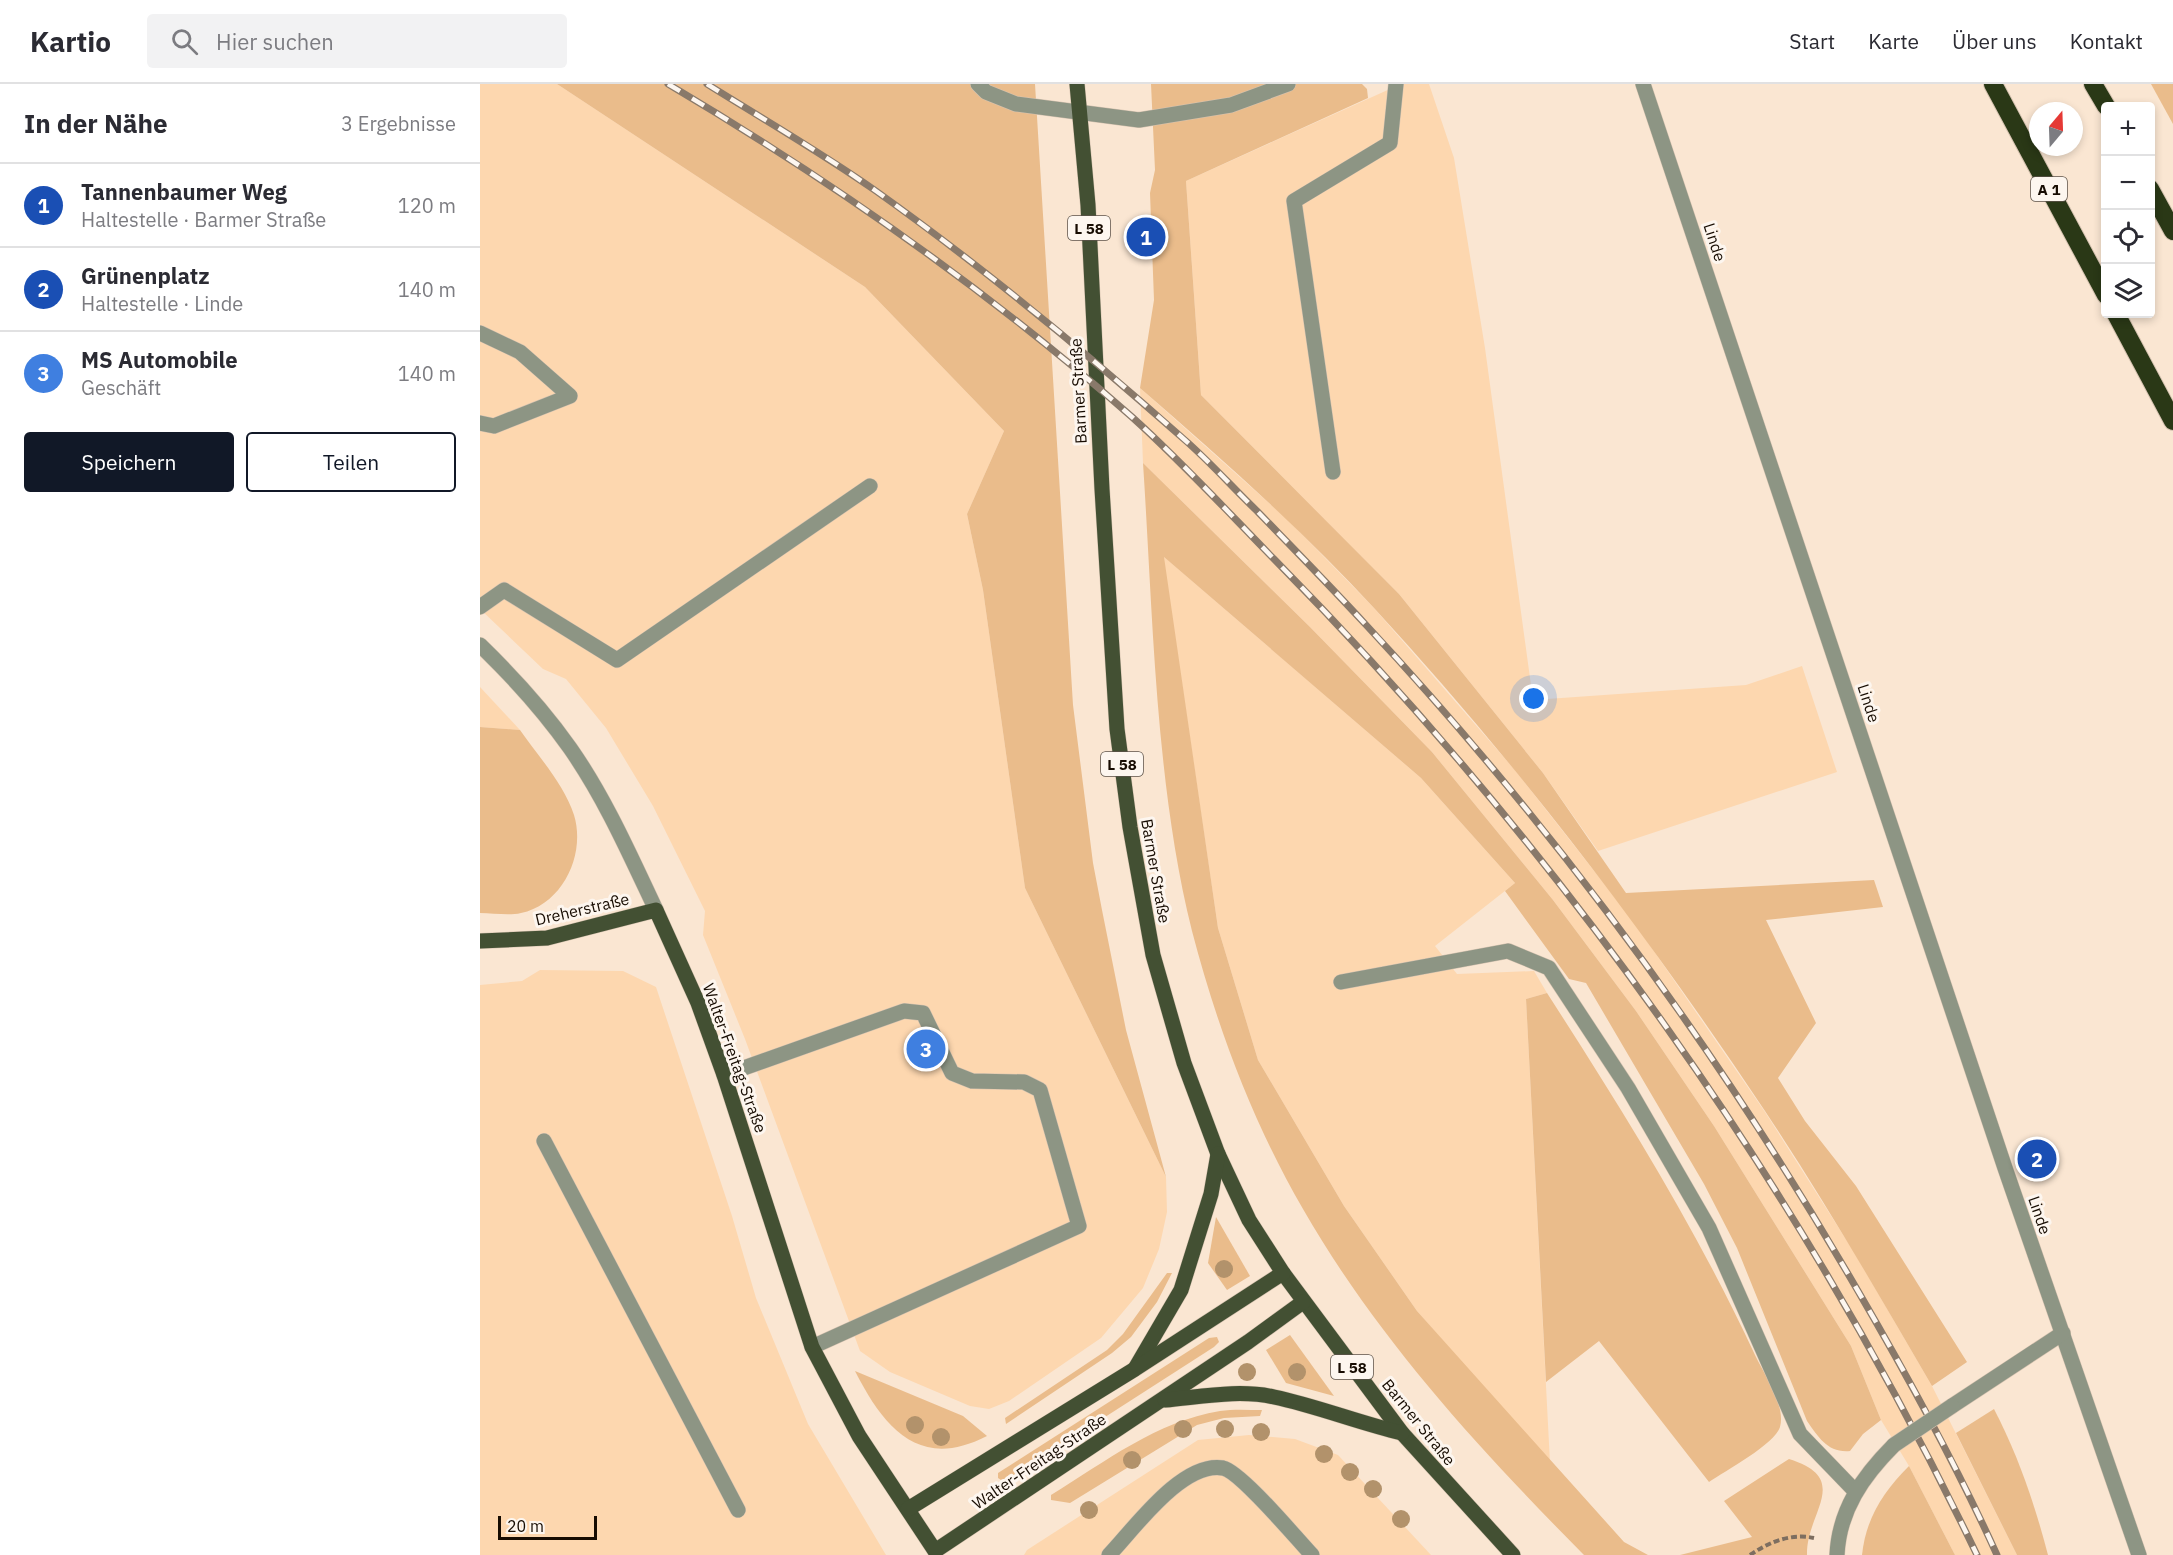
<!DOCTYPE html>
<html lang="de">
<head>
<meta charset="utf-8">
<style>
	:root { --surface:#fff; --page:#f2f2f3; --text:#2b2b33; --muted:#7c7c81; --line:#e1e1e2; --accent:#111827 }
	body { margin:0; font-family:"IBM Plex Sans",sans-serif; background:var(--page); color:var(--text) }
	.controls { position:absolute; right:18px; top:18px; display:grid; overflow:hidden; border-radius:6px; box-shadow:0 3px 9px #0003 }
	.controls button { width:54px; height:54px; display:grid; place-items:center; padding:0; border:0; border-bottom:2px solid var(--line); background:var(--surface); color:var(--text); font:30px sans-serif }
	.compass { position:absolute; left:1549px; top:18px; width:54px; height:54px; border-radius:50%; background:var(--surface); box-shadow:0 3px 9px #0003; rotate:19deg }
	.scale { position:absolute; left:18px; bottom:15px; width:99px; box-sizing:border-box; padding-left:6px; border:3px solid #170c02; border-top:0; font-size:16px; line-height:21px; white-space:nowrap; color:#170c02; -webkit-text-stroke:4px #fdf6ef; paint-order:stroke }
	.you { position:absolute; left:1054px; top:615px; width:21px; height:21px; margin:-15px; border:4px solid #fff; border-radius:50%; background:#1a73e8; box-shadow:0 0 0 9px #1a73e833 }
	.badge { display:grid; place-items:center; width:39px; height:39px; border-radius:50%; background:var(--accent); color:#fff; font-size:20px; font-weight:700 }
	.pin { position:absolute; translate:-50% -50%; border:3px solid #fff; box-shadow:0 2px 6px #0006 }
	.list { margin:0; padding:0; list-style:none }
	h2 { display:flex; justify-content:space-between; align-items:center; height:78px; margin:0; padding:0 24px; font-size:26px }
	h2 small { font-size:20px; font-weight:400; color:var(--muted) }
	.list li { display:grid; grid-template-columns:39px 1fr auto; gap:18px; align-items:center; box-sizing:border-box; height:84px; padding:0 24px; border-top:2px solid var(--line) }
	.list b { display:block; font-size:22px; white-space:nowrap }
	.list p { margin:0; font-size:20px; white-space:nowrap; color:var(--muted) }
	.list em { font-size:20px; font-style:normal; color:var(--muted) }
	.actions { display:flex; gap:12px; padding:18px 24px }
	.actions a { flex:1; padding:14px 0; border:2px solid var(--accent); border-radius:6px; text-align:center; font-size:21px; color:var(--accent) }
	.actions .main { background:var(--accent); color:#fff }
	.icon { flex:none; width:33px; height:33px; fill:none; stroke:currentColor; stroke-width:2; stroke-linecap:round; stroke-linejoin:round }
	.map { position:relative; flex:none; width:1693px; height:1471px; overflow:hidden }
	header { display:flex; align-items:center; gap:36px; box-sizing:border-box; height:84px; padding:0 30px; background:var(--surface); border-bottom:2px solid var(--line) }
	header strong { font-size:28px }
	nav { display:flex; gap:33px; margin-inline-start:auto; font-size:21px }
	.search { width:420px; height:54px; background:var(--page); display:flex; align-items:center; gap:15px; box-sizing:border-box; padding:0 21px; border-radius:6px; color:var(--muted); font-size:22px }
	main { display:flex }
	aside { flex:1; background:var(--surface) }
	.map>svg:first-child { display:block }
</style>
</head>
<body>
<header>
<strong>Kartio</strong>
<div class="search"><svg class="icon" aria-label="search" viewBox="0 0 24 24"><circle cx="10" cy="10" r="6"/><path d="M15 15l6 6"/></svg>Hier suchen</div>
<nav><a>Start</a><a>Karte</a><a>Über uns</a><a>Kontakt</a></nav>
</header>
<main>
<aside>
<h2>In der Nähe<small>3 Ergebnisse</small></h2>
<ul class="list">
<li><span class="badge" style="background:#1a4fb4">1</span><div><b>Tannenbaumer Weg</b><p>Haltestelle · Barmer Straße</p></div><em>120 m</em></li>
<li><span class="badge" style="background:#1a4fb4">2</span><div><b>Grünenplatz</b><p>Haltestelle · Linde</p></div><em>140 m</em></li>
<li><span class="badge" style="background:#3f7fe0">3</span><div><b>MS Automobile</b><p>Geschäft</p></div><em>140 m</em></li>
</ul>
<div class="actions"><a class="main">Speichern</a><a>Teilen</a></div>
</aside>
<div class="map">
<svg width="1693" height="1471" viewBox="0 0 1693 1471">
	<rect width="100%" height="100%" fill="#fae6d2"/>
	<g fill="#fdd7af">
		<polygon points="0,0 77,0 385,203 524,347 487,430 503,506 545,804 686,1093 687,1128 679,1165 663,1204 621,1254 529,1317 509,1325 490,1322 410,1288 380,1267 265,955 223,851 225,827 173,722 126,644 86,595 63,585 0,525"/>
		<polygon points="921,0 949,0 974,74 1005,264 1053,616 1266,601 1322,582 1357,688 1118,767 1063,689 919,510 721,311 706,97"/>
		<polygon points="660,304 807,435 893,523 1034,685 1151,834 1285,1028 1374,1168 1452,1302 1537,1471 1475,1471 1429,1382 1401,1336 1371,1262 1234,1042 1156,927 1073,816 952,668 830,543 663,379"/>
		<polygon points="683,472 941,694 1035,799 955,862 977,890 1054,887 1067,909 1046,915 1070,1379 937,1227 864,1122 778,976 738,844"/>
		<polygon points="0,603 40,646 0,643"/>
		<polygon points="60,886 143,887 176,903 252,1132 276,1214 328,1340 406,1471 0,1471 0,901 42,897"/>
		<polygon points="769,1351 815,1355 858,1371 951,1471 544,1471 547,1466 718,1356"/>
	</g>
	<g fill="#eabc8b">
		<polygon points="77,0 555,0 593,621 613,779 622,826 646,946 686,1093 545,804 503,506 487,430 524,347 385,203"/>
		<path d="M671,0H882L887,5L888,14L706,97L721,311L919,510L1063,689L1146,809L1394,796L1403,823L1286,836L1336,939L1298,994L1325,1037L1376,1102L1487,1278L1452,1302C1398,1209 1344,1116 1285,1027C1167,850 1038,680 894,524C821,445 741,374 660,304L674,216L670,109L675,86Z"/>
		<polygon points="1671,0 1693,0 1693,40"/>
		<path d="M663,379L830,543L952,668L1073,816L1156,927L1234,1042L1371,1262L1401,1336L1383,1350L1370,1367C1348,1369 1339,1354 1327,1337L1257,1164L1224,1100L1106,899L1089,895L1025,807L1035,799L941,694L684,473L738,844L778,976L864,1122L937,1227L1144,1458L1168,1471H1104C1000,1366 897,1254 823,1125C773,1039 737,943 712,847C675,699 673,530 663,379Z"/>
		<path d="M0,643L40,646C58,672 84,700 94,731C106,770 83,820 41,829C29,832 13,829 0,829Z"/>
		<path d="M1067,909C1143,1027 1216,1144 1275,1271C1284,1290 1306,1321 1300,1343C1295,1360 1245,1387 1229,1398L1119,1257L1066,1298L1046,915Z"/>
		<polygon points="736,1133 770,1192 747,1206 728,1179"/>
		<polygon points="687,1189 692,1189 677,1218 651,1253 632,1269 526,1340 525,1334 627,1266 643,1250"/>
		<polygon points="810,1251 854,1312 806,1299 786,1266"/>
		<polygon points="737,1253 739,1258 734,1263 524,1398 518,1394 518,1389 729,1254"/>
		<path d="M375,1287L483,1332L507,1352C439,1387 404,1344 375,1287Z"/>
		<path d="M1514,1325C1538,1371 1555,1421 1568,1471H1537L1476,1349Z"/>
		<path d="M782,1326L780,1332L744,1334L717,1341L590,1419L571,1416V1411C625,1378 677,1337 740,1327C753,1325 768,1326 782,1326Z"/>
		<path d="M1309,1375C1373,1395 1326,1428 1327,1471H1200L1272,1453L1244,1417Z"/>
		<path d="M1429,1382L1475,1471H1382C1386,1434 1403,1408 1429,1382Z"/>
	</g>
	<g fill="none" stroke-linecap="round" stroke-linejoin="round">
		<defs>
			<g id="minor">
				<polyline points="498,0 506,8 536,20 659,36 751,21 808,0"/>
				<polyline points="1163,0 1525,1084 1659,1471"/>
				<polyline points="0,249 40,268 90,312 14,342 0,339"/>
				<polyline points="853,388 814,117 910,59 916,0"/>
				<polyline points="0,523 24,506 137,576 390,402"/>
				<path d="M0,561C32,592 64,627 90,664C125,714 150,771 176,826"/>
				<polyline points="861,898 1028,867 1069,884 1148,1004 1229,1144 1320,1350 1375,1407"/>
				<polyline points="244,991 424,927 443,929 472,989 492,997 544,998 560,1006 599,1142 332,1263"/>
				<polyline points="64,1057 258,1426"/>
				<polyline points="1472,1322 1583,1249"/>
				<path d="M629,1471C654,1445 702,1377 743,1384C761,1388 816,1454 832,1471"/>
				<path d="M1357,1471C1359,1426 1383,1392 1414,1361"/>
			</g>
			<g id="major">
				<polyline points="597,0 608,121 622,405 637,645 650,743 673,871 704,979 738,1070 769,1136 803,1189 922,1349 1033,1471"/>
				<polyline points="0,857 67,854 176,826 218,919 244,991 332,1263 379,1352 455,1467 768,1258 823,1218"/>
				<polyline points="656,1283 701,1206 731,1110 738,1070"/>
				<path d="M685,1316C720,1313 759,1305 794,1313C837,1322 879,1339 922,1349"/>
				<polyline points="428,1425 655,1285 803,1189"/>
			</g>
			<g id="highway">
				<polyline points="1513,0 1626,211"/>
				<polyline points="1613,0 1626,22"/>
				<polyline points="1670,105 1693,147"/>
				<polyline points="1636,230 1693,337"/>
			</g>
		</defs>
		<use href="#minor" stroke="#d6c3b1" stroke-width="16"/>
		<use href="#major" stroke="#d6c3b1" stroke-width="16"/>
		<use href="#highway" stroke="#d6c3b1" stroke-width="20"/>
		<path stroke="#7d6e60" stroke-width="4" stroke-dasharray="6 3" stroke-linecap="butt" d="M1270,1471C1289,1458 1311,1449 1334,1454"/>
		<use href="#minor" stroke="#8d9584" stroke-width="15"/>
		<use href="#major" stroke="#435033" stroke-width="15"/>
		<use href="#highway" stroke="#2a3816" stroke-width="18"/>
		<defs>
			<g id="rail">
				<path d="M188,0C352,97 509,207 652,333C702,378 747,427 794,475C1081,766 1320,1102 1497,1471"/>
				<path d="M227,0C283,35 342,69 396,107C504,184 607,269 706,357C731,379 753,404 777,427C814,465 851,503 887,542C1076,745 1239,967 1378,1207C1428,1293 1476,1380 1517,1471"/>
			</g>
		</defs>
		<use href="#rail" stroke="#89796a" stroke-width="7"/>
		<use href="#rail" stroke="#fdf6ef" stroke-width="4.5" stroke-dasharray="14" stroke-linecap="butt"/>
		<defs>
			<polyline id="minor-bridge" points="1414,1361 1472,1322"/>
		</defs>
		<use href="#minor-bridge" stroke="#d6c3b1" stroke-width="16" stroke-linecap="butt"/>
		<use href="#minor-bridge" stroke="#8d9584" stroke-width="15"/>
	</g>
	<g fill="#b2926b">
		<circle cx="744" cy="1185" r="9"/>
		<circle cx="767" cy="1288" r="9"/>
		<circle cx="817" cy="1288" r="9"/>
		<circle cx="435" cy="1341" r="9"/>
		<circle cx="703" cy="1345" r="9"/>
		<circle cx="745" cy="1345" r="9"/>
		<circle cx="781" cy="1348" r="9"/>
		<circle cx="461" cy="1353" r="9"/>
		<circle cx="844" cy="1370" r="9"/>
		<circle cx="652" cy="1376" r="9"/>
		<circle cx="870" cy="1388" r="9"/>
		<circle cx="893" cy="1405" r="9"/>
		<circle cx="609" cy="1426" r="9"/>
		<circle cx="921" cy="1435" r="9"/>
	</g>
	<g text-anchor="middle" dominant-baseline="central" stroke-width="6" stroke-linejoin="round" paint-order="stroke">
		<g fill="#fdf6ef" stroke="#5c5249" stroke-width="1.5">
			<rect x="1551" y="93" width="36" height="24" rx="4.5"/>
			<rect x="588" y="132" width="42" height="24" rx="4.5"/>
			<rect x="621" y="668" width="42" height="24" rx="4.5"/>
			<rect x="851" y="1271" width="42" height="24" rx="4.5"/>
		</g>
		<g font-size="15" font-weight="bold" fill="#170c02">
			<text x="1569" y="105">A 1</text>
			<text x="609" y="144">L 58</text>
			<text x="642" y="680">L 58</text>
			<text x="872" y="1283">L 58</text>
		</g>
		<g font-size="16" fill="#170c02" stroke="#fdf6ef">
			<text transform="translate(1235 158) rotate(72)">Linde</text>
			<text transform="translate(598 307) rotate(-93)">Barmer Straße</text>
			<text transform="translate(1389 619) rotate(72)">Linde</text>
			<text transform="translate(676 787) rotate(80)">Barmer Straße</text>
			<text transform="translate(102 825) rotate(-13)">Dreherstraße</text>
			<text transform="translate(255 974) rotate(70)">Walter-Freitag-Straße</text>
			<text transform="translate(1560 1131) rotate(71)">Linde</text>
			<text transform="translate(939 1338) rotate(51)">Barmer Straße</text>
			<text transform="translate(559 1377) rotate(-34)">Walter-Freitag-Straße</text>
		</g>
	</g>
</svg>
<div class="controls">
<button>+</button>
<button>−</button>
<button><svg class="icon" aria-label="locate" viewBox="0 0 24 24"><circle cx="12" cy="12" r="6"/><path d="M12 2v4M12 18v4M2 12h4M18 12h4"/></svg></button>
<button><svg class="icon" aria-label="layers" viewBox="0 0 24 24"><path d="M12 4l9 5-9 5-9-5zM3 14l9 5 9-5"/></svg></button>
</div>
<svg class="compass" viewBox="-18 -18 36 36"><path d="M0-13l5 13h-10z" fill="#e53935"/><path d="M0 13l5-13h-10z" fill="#7c7c81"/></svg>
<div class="scale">20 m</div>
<div class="you"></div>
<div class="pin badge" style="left:666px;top:153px;background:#1a4fb4">1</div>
<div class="pin badge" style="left:1557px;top:1075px;background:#1a4fb4">2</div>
<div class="pin badge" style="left:446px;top:965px;background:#3f7fe0">3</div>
</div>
</main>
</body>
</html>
